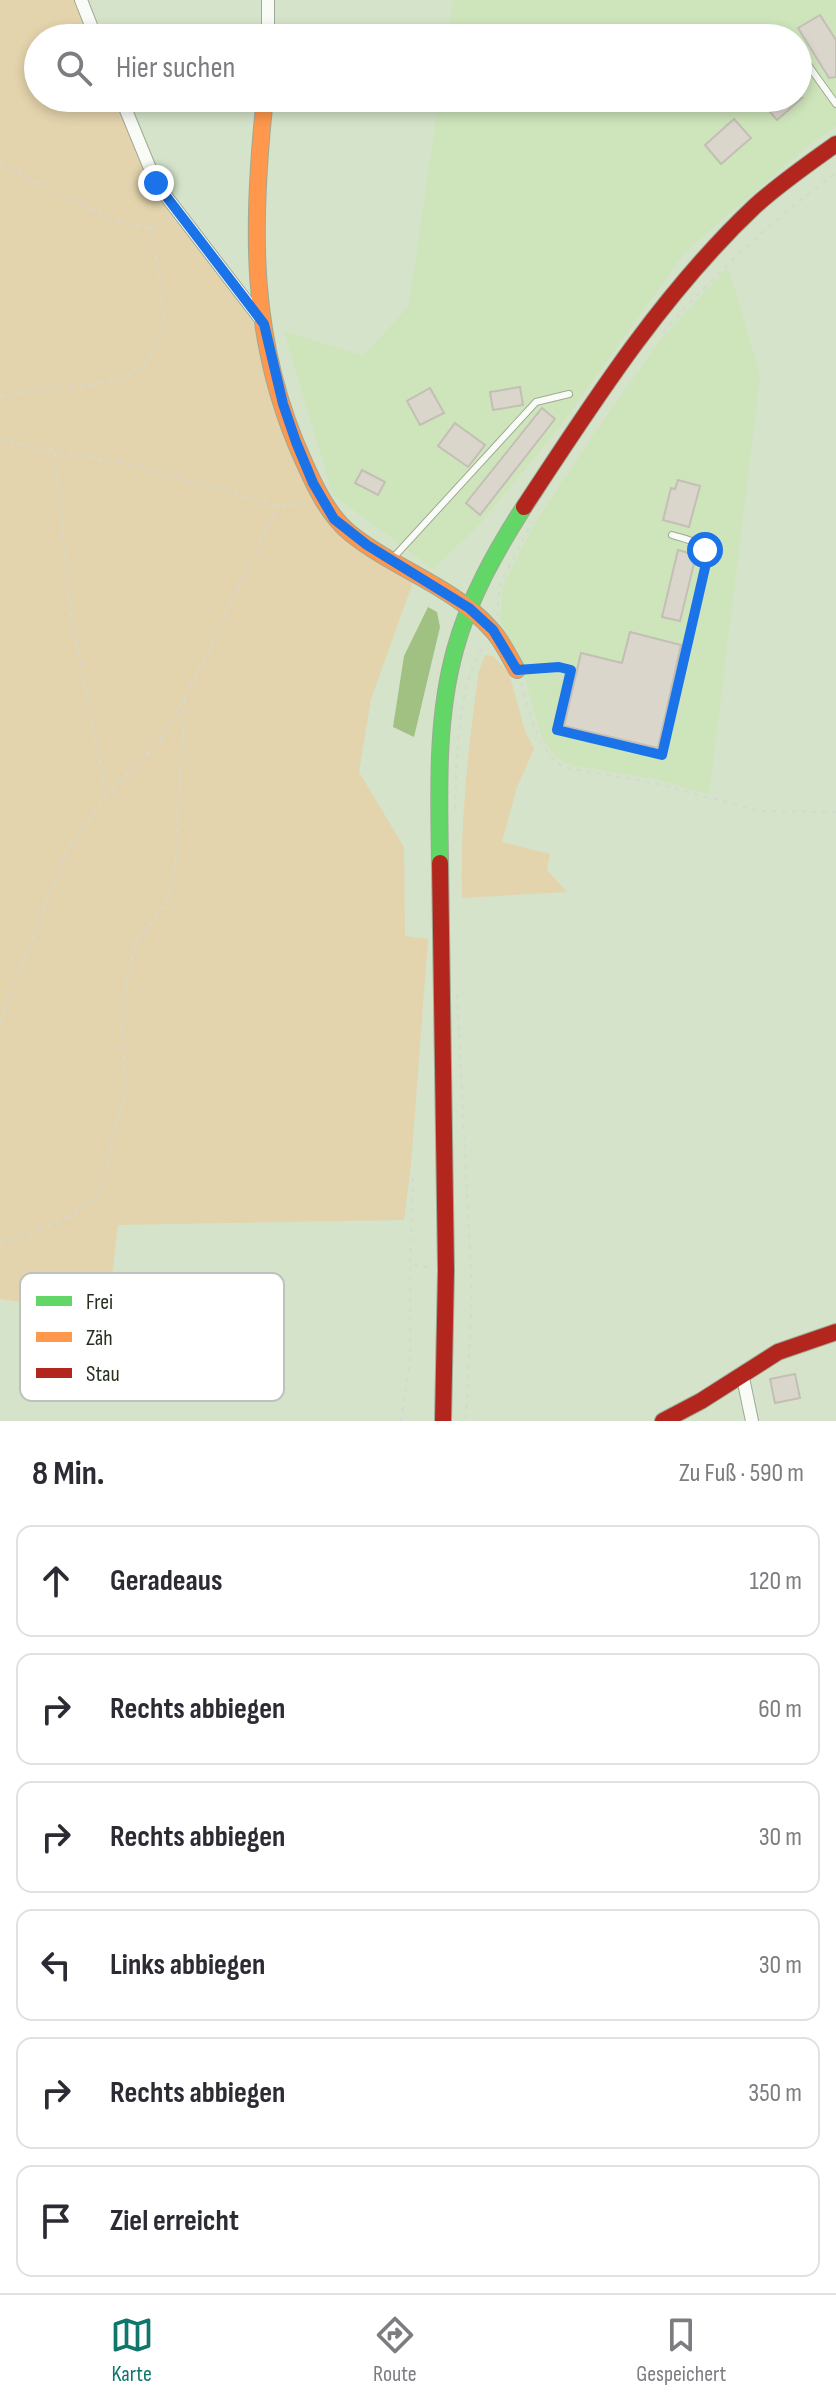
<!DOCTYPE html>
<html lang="de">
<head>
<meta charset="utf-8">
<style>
	:root { --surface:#fff; --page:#f2f2f3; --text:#2b2b33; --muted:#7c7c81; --line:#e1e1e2; --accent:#0f766e }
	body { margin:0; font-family:"Sofia Sans Condensed",sans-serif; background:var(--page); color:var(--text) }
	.stop { position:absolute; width:24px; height:24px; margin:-18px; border:6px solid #1a73e8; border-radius:50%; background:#fff }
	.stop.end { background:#1a73e8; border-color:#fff; box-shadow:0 2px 8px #0008 }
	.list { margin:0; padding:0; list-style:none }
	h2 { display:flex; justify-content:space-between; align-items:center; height:104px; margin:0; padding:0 32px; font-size:34px }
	h2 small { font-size:26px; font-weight:400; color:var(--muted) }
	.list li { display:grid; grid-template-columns:52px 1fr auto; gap:24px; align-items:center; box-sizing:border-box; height:112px; margin:0 16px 16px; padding:0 16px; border:2px solid var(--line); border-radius:16px }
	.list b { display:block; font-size:30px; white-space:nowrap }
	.list em { font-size:26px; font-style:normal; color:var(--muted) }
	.icon { flex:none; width:44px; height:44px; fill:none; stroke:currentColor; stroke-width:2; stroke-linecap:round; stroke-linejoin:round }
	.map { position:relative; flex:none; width:836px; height:1421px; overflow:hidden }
	.search { position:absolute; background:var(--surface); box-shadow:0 4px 12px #0003; left:24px; right:24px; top:24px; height:88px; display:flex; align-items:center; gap:20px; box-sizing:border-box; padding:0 28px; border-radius:44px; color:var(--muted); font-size:30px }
	.sheet { height:872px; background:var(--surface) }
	nav { display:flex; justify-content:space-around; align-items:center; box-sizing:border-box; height:112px; border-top:2px solid var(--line); background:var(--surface); font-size:22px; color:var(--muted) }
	nav a { display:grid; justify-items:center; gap:4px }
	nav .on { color:var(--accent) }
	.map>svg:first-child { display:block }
</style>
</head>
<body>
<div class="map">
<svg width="836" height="1421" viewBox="0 0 836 1421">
	<rect width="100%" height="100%" fill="#d4e3c9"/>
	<g fill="#cee5bb">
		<polygon points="453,0 836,0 836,126 808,146 685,252 561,425 479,525 433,569 333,495 284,331 363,356 409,306 439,98 798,98 798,38 447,38"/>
		<polygon points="726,269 730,273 760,376 709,794 659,780 569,765 556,757 542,738 518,655 500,621 503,586 536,521 589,441 661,339"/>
	</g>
	<g fill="#e4d4ad">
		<polygon points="0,0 78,0 91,38 38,38 38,98 116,98 154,187 264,337 310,487 353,540 413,582 371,699 359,772 404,847 405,936 428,939 411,1165 404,1220 118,1225 107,1315 0,1299"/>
		<path d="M485,655L493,656L509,673L525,731L534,749L517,787L502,842L550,854L547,870L567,892L462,898C460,822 468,747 479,671Z"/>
	</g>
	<polygon fill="#a0c182" points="428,607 437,612 440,627 414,737 393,727 404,656"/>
	<g fill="#dbd6cc" stroke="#c3bfb5" stroke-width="2">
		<polygon points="820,15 836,40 836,77 829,78 798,28"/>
		<polygon points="758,98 802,98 777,120"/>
		<polygon points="734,119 751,138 721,164 705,145"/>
		<polygon points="520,387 523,405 493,410 490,392"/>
		<polygon points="430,388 444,413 420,425 407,401"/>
		<polygon points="542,408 555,419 480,515 466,503"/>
		<polygon points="455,423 485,445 468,467 438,446"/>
		<polygon points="362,470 385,482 378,495 355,483"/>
		<polygon points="678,480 700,486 689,527 663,520 671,488 675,489"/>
		<polygon points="678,550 696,555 680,621 662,617"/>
		<polygon points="630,632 681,645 658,748 564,726 581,653 622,663"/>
		<polygon points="795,1374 800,1398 775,1403 770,1379"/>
	</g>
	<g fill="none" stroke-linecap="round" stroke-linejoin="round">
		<defs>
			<g id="lane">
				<polyline points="785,33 788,38"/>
				<polyline points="798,51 836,104"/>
				<polyline points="393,558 536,402 569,394"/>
				<path d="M517,670L559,667L571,670L557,730L662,755L707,559C703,541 688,540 672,535"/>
			</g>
			<g id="street">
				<polyline points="81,0 96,38"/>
				<polyline points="268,0 268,38"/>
				<polyline points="121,98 156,183 261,320"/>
				<polyline points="742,1373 752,1421"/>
			</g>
			<path id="fast" d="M440,863C439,791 436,719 455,650C469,598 496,551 524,507"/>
			<path id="slow" d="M265,98C251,227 249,342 304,462C315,487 329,516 350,533C394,569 453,586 491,629C502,640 509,657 517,670"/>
			<g id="jam">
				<path d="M524,507C593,402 662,294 754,207C779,184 808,164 836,144"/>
				<polyline points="440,863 446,1270 443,1421"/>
				<polyline points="663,1421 701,1401 778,1352 836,1332"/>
			</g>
		</defs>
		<use href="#lane" stroke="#9ea995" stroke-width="8"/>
		<use href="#street" stroke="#9ea995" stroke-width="14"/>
		<use href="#fast" stroke="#9ea995" stroke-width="18"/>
		<use href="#slow" stroke="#9ea995" stroke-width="18"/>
		<use href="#jam" stroke="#9ea995" stroke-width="18"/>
		<g stroke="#d4d9d1" stroke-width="2" stroke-dasharray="4 6" stroke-linecap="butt">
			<polyline points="0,164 116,222 150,228 165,218"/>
			<path d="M663,333C715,273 772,220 836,173"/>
			<polyline points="0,397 52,387 93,385 124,378 145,363 164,328 161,285 150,228"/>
			<polyline points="0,440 145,468 278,506 310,504"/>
			<polyline points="55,453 71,615 106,795"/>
			<polyline points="497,616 500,585 532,522"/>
			<path d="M521,683C531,715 535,747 563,767L654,783L760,811L836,812"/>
			<path d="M455,809C457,755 456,691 484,644"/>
			<polyline points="457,995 472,1294 466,1421"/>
			<polyline points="0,1023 66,852 106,797 158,742 185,698 278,506"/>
			<polyline points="413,1178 410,1264 433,1268"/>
			<polyline points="0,1243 24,1237 77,1212 99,1194 106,1175 113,1134 126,1089 122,1025 128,974 137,941 167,903 175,867 185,698"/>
			<polyline points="401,1421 410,1359 410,1264"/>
		</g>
		<use href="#lane" stroke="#f9fbf7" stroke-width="6"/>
		<use href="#street" stroke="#f9fbf7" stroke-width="12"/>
		<use href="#fast" stroke="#63d668" stroke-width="16"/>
		<use href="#slow" stroke="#ff974d" stroke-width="16"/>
		<use href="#jam" stroke="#b3261e" stroke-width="16"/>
	</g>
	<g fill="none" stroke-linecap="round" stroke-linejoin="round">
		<polyline stroke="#1a73e8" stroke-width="10" points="156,183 264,324 283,404 296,442 313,483 334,519 367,545 469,608 493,630 517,670 559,667 571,670 557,730 662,755 707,559 705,550"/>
	</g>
	<rect x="20" y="1273" width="264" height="128" rx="12" fill="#fff" stroke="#bec1bc" stroke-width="2"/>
	<rect x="36" y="1296" width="36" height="10" fill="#63d668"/>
	<rect x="36" y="1332" width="36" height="10" fill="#ff974d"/>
	<rect x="36" y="1368" width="36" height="10" fill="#b3261e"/>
	<g font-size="22" fill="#27311f">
		<text x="86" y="1309">Frei</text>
		<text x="86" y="1345">Zäh</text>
		<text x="86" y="1381">Stau</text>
	</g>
</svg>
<div class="stop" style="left:705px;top:550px"></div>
<div class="stop end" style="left:156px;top:183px"></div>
<div class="search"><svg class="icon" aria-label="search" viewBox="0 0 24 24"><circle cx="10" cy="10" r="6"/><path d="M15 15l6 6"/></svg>Hier suchen</div>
</div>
<section class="sheet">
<h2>8 Min.<small>Zu Fuß · 590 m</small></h2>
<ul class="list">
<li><svg class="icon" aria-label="ahead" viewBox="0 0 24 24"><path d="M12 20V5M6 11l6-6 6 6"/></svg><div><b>Geradeaus</b></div><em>120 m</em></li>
<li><svg class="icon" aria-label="right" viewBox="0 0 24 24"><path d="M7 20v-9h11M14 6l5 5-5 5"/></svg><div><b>Rechts abbiegen</b></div><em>60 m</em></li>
<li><svg class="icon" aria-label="right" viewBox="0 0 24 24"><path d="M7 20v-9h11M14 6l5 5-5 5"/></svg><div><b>Rechts abbiegen</b></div><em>30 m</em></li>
<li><svg class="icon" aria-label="left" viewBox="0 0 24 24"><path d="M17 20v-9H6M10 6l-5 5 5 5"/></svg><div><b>Links abbiegen</b></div><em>30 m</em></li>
<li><svg class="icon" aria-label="right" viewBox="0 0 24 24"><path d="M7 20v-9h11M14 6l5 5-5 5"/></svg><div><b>Rechts abbiegen</b></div><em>350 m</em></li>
<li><svg class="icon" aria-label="arrive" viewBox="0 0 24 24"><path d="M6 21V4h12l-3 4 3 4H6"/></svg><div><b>Ziel erreicht</b></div></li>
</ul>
</section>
<nav>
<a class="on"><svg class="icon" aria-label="map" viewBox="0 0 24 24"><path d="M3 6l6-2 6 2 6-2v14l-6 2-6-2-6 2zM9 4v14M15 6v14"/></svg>Karte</a>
<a><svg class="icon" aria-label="directions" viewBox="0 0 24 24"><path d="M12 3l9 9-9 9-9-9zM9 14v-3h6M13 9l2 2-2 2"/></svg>Route</a>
<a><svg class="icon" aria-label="saved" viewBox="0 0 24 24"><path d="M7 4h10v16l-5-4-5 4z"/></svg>Gespeichert</a>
</nav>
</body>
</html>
